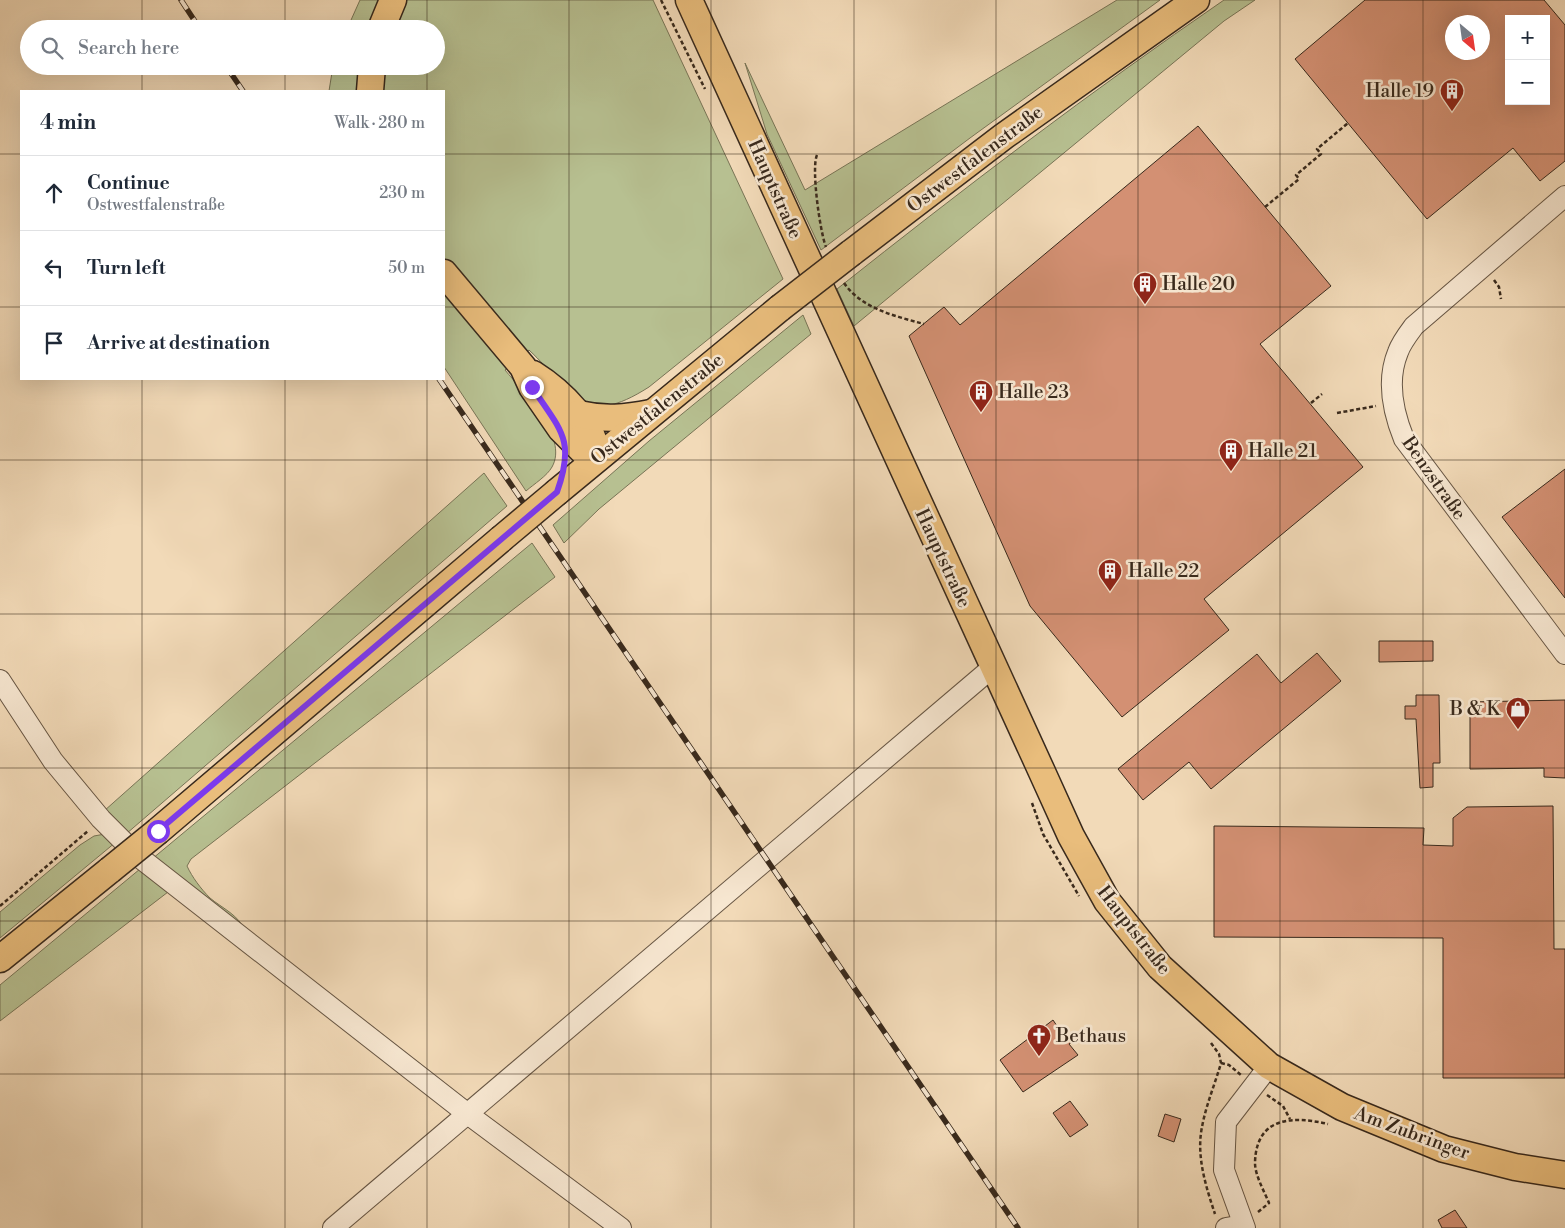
<!DOCTYPE html>
<html lang="en">
<head>
<meta charset="utf-8">
<style>
	:root { --surface:#fff; --page:#f2f2f3; --text:#1f2937; --muted:#747a83; --line:#e0e1e3 }
	body { margin:0; font-family:"Libre Bodoni",serif; background:var(--page); color:var(--text) }
	.controls { position:absolute; right:15px; top:15px; display:grid; overflow:hidden; border-radius:0px; box-shadow:0 5px 20px #0002 }
	.controls button { width:45px; height:45px; display:grid; place-items:center; padding:0; border:0; border-bottom:1px solid var(--line); background:var(--surface); color:var(--text); font:25px sans-serif }
	.compass { position:absolute; left:1445px; top:15px; width:45px; height:45px; border-radius:50%; background:var(--surface); box-shadow:0 5px 20px #0002; rotate:151deg }
	.stop { position:absolute; width:15px; height:15px; margin:-11px; border:4px solid #7c3aed; border-radius:50%; background:#fff }
	.stop.end { background:#7c3aed; border-color:#fff; box-shadow:0 1px 5px #0008 }
	.list { margin:0; padding:0; list-style:none }
	h2 { display:flex; justify-content:space-between; align-items:center; height:65px; margin:0; padding:0 20px; font-size:21px }
	h2 small { font-size:16px; font-weight:400; color:var(--muted) }
	.list li { display:grid; grid-template-columns:32px 1fr auto; gap:15px; align-items:center; box-sizing:border-box; height:75px; padding:0 20px; border-top:1px solid var(--line) }
	.list b { display:block; font-size:19px; white-space:nowrap }
	.list p { margin:0; font-size:16px; white-space:nowrap; color:var(--muted) }
	.list em { font-size:16px; font-style:normal; color:var(--muted) }
	.icon { flex:none; width:28px; height:28px; fill:none; stroke:currentColor; stroke-width:2; stroke-linecap:round; stroke-linejoin:round }
	.map { position:relative; flex:none; width:1565px; height:1228px; overflow:hidden }
	.search { position:absolute; background:var(--surface); box-shadow:0 5px 20px #0002; left:20px; top:20px; width:425px; height:55px; display:flex; align-items:center; gap:12px; box-sizing:border-box; padding:0 18px; border-radius:28px; color:var(--muted); font-size:19px }
	.panel { position:absolute; background:var(--surface); box-shadow:0 5px 20px #0002; left:20px; top:90px; width:425px; height:290px; border-radius:0px }
	.map>svg:first-child { display:block }
</style>
</head>
<body>
<div class="map">
<svg width="1565" height="1228" viewBox="0 0 1565 1228">
	<rect width="100%" height="100%" fill="#f2dab8"/>
	<filter id="stains"><feTurbulence type="fractalNoise" baseFrequency=".004" numOctaves="4"/><feColorMatrix values="0 0 0 0 .2 0 0 0 0 .09 0 0 0 0 .02 0 0 0 .5 -.17"/></filter>
	<radialGradient id="worn" r=".72"><stop offset=".6" stop-color="#630" stop-opacity="0"/><stop offset="1" stop-color="#630" stop-opacity=".3"/></radialGradient>
	<g fill="#b7c091" stroke="#787456">
		<path d="M360,0H653L783,279L649,387C582,430 574,392 529,350L505,370C523,392 569,437 552,467C547,476 534,484 526,491L444,367V91H329L333,66H436V29H347Z"/>
		<polygon points="1117,0 1160,0 970,138 821,250 767,134 745,63 805,190"/>
		<path d="M1224,0H1255L1224,21L854,326L837,289C963,189 1091,91 1224,0Z"/>
		<polygon points="803,315 811,334 599,509 564,543 553,525 649,441"/>
		<polygon points="484,473 507,506 126,834 104,811"/>
		<path d="M532,543L555,577L191,859L187,866C192,877 201,889 210,898C222,908 240,916 244,930L152,859Z"/>
		<polygon points="105,834 116,842 0,938 0,912 80,845 94,836"/>
		<polygon points="140,869 168,892 0,1021 0,985"/>
	</g>
	<g fill="#d39073" stroke="#38291c" fill-rule="evenodd">
		<path d="M1365,0H1544L1565,25V161L1540,181L1513,148L1427,219L1295,59ZM1509,19H1546V101H1509ZM1452,22H1482V52H1452Z"/>
		<polygon points="1198,126 1331,286 1260,344 1363,467 1204,599 1229,630 1122,717 1030,606 909,336 944,307 960,325"/>
		<polygon points="1565,469 1565,598 1502,517"/>
		<polygon points="1379,641 1433,641 1433,661 1379,662"/>
		<polygon points="1317,653 1341,681 1211,789 1189,762 1143,800 1118,769 1257,654 1281,683"/>
		<polygon points="1416,695 1439,695 1440,763 1433,763 1433,787 1420,788 1416,719 1405,719 1405,706 1416,706"/>
		<polygon points="1565,700 1565,778 1544,777 1544,768 1470,769 1470,702"/>
		<polygon points="1553,806 1554,949 1565,949 1565,1078 1443,1078 1443,938 1214,937 1214,826 1424,828 1423,845 1453,846 1453,818 1467,807"/>
		<polygon points="1053,1020 1061,1032 1064,1029 1073,1041 1069,1044 1078,1055 1023,1092 1000,1060"/>
		<polygon points="1070,1101 1088,1125 1070,1137 1053,1113"/>
		<polygon points="1165,1114 1181,1119 1174,1142 1158,1136"/>
		<polygon points="1455,1210 1467,1228 1442,1228 1438,1220"/>
	</g>
	<g fill="none" stroke-linecap="round" stroke-linejoin="round">
		<defs>
			<g id="minor">
				<path d="M1565,196L1414,326C1408,334 1401,343 1398,352C1386,381 1393,412 1404,439L1565,654"/>
				<polyline points="0,680 53,761 101,819 139,857 469,1115 621,1228"/>
				<polyline points="333,1228 993,667"/>
				<polyline points="1226,1228 1243,1225"/>
				<polyline points="1245,1228 1224,1170 1226,1122 1269,1066"/>
			</g>
			<g id="major">
				<polyline points="689,0 1042,772 1071,836 1107,901 1160,967 1269,1066 1342,1107 1444,1149 1515,1167 1565,1175"/>
				<polyline points="381,29 393,0"/>
				<polyline points="370,91 372,66"/>
				<polyline points="851,253 1004,136 1196,0"/>
				<polyline points="444,273 523,367 532,387 561,429 586,454 597,458"/>
				<path d="M533,374C560,391 596,425 597,458"/>
				<path d="M578,414C604,420 626,418 651,413"/>
				<polyline points="557,492 780,308"/>
				<polyline points="158,831 501,539"/>
				<polyline points="0,959 110,870"/>
			</g>
		</defs>
		<use href="#minor" stroke="#665543" stroke-width="22"/>
		<use href="#major" stroke="#38291c" stroke-width="29"/>
		<g stroke="#38291c" stroke-width="2.5" stroke-dasharray="4 2.5" stroke-linecap="butt">
			<polyline points="661,0 705,89"/>
			<path d="M817,155C811,168 820,232 826,247"/>
			<polyline points="1265,207 1299,179 1296,175 1321,154 1317,149 1348,123"/>
			<polyline points="1494,280 1499,287 1501,299"/>
			<path d="M844,283C862,309 895,316 924,324"/>
			<polyline points="1311,403 1322,394"/>
			<polyline points="1337,413 1376,406"/>
			<polyline points="1032,803 1043,834 1079,896"/>
			<polyline points="0,906 88,831"/>
			<path d="M1211,1043L1219,1054L1221,1063C1215,1084 1206,1105 1202,1127C1196,1156 1206,1187 1215,1214"/>
			<polyline points="1221,1063 1229,1065 1241,1075"/>
			<polyline points="1267,1095 1283,1106 1290,1119"/>
			<path d="M1258,1212L1269,1203C1264,1191 1255,1175 1255,1163C1256,1116 1293,1116 1328,1124"/>
		</g>
		<use href="#minor" stroke="#f7e7d1" stroke-width="20"/>
		<use href="#major" stroke="#e9bd7c" stroke-width="26"/>
		<defs>
			<g id="rail">
				<polyline points="181,0 200,29"/>
				<polyline points="226,66 243,91"/>
				<polyline points="439,379 1018,1228"/>
			</g>
		</defs>
		<use href="#rail" stroke="#38291c" stroke-width="5.5"/>
		<use href="#rail" stroke="#f7e7d1" stroke-width="4" stroke-dasharray="11" stroke-linecap="butt"/>
		<defs>
			<g id="major-bridge">
				<polyline points="780,308 851,253"/>
				<polyline points="501,539 557,492"/>
				<polyline points="110,870 158,831"/>
			</g>
		</defs>
		<use href="#major-bridge" stroke="#38291c" stroke-width="29" stroke-linecap="butt"/>
		<use href="#major-bridge" stroke="#e9bd7c" stroke-width="26"/>
	</g>
	<g fill="none" stroke-linecap="round" stroke-linejoin="round">
		<path stroke="#7c3aed" stroke-width="6" d="M158,831L557,492C576,439 560,430 532,387"/>
	</g>
	<path fill="none" stroke="#38291c" stroke-width="1" stroke-opacity="0.55" d="M142,0V29M285,0V29M427,0V29M569,0V1228M711,0V1228M854,0V1228M996,0V1228M1138,0V1228M1280,0V1228M1423,0V1228M142,66V91M285,66V91M427,66V91M0,154H21M444,154H1565M0,307H21M444,307H1565M142,379V1228M285,379V1228M427,379V1228M0,460H1565M0,614H1565M0,768H1565M0,921H1565M0,1074H1565"/>
	<defs>
		<symbol id="building-pin" viewBox="-11 -11 22 30"><path d="M0 17L-7.5 6A9.5 9.5 0 1 1 7.5 6Z" fill="#8f2418" stroke="#f7e7d1"/><path d="M-4-6H4V6H1V3H-1V6H-4ZM-2.5-4.3h1.7v1.8h-1.7ZM.8-4.3h1.7v1.8H.8ZM-2.5-1h1.7V.8h-1.7ZM.8-1h1.7V.8H.8Z" fill="#fff"/></symbol>
		<symbol id="shop-pin" viewBox="-11 -11 22 30"><path d="M0 17L-7.5 6A9.5 9.5 0 1 1 7.5 6Z" fill="#8f2418" stroke="#f7e7d1"/><path d="M-5-2.5h2.3a2.7 3.5 0 0 1 5.4 0H5L5.5 6h-11ZM-1.5-2.5h3a1.5 2.3 0 0 0-3 0Z" fill="#fff"/></symbol>
		<symbol id="church-pin" viewBox="-11 -11 22 30"><path d="M0 17L-7.5 6A9.5 9.5 0 1 1 7.5 6Z" fill="#8f2418" stroke="#f7e7d1"/><path d="M-1.2-6h2.4v3.5h3.3v2.4h-3.3V6h-2.4V-.1h-3.3v-2.4h3.3Z" fill="#fff"/></symbol>
	</defs>
	<g fill-rule="evenodd">
		<use href="#building-pin" x="1438" y="77" width="28" height="38"/>
		<use href="#building-pin" x="1131" y="270" width="28" height="38"/>
		<use href="#building-pin" x="967" y="378" width="28" height="38"/>
		<use href="#building-pin" x="1217" y="437" width="28" height="38"/>
		<use href="#building-pin" x="1096" y="557" width="28" height="38"/>
		<use href="#shop-pin" x="1504" y="695" width="28" height="38"/>
		<use href="#church-pin" x="1025" y="1022" width="28" height="38"/>
	</g>
	<g text-anchor="middle" dominant-baseline="central" stroke-width="5" stroke-linejoin="round" paint-order="stroke">
		<g font-size="19" fill="#38291c" stroke="#f7e7d1" text-anchor="start">
			<text x="1434" y="91" text-anchor="end">Halle 19</text>
			<text x="1162" y="284">Halle 20</text>
			<text x="998" y="392">Halle 23</text>
			<text x="1248" y="451">Halle 21</text>
			<text x="1128" y="571">Halle 22</text>
			<text x="1500" y="709" text-anchor="end">B &amp; K</text>
			<text x="1056" y="1036">Bethaus</text>
		</g>
		<g font-size="19" fill="#38291c" stroke="#f7e7d1">
			<text transform="translate(975 159) rotate(-37)">Ostwestfalenstraße</text>
			<text transform="translate(775 189) rotate(66)">Hauptstraße</text>
			<text transform="translate(657 409) rotate(-39)">Ostwestfalenstraße</text>
			<text transform="translate(1434 478) rotate(55)">Benzstraße</text>
			<text transform="translate(943 558) rotate(65)">Hauptstraße</text>
			<text transform="translate(1134 930) rotate(52)">Hauptstraße</text>
			<text transform="translate(1412 1133) rotate(20)">Am Zubringer</text>
		</g>
	</g>
	<rect width="100%" height="100%" filter="url(#stains)"/>
	<rect width="100%" height="100%" fill="url(#worn)"/>
</svg>
<div class="controls">
<button>+</button>
<button>−</button>
</div>
<svg class="compass" viewBox="-18 -18 36 36"><path d="M0-13l5 13h-10z" fill="#e53935"/><path d="M0 13l5-13h-10z" fill="#747a83"/></svg>
<div class="stop" style="left:158px;top:831px"></div>
<div class="stop end" style="left:532px;top:387px"></div>
<div class="search"><svg class="icon" aria-label="search" viewBox="0 0 24 24"><circle cx="10" cy="10" r="6"/><path d="M15 15l6 6"/></svg>Search here</div>
<section class="panel">
<h2>4 min<small>Walk · 280 m</small></h2>
<ul class="list">
<li><svg class="icon" aria-label="ahead" viewBox="0 0 24 24"><path d="M12 20V5M6 11l6-6 6 6"/></svg><div><b>Continue</b><p>Ostwestfalenstraße</p></div><em>230 m</em></li>
<li><svg class="icon" aria-label="left" viewBox="0 0 24 24"><path d="M17 20v-9H6M10 6l-5 5 5 5"/></svg><div><b>Turn left</b></div><em>50 m</em></li>
<li><svg class="icon" aria-label="arrive" viewBox="0 0 24 24"><path d="M6 21V4h12l-3 4 3 4H6"/></svg><div><b>Arrive at destination</b></div></li>
</ul>
</section>
</div>
</body>
</html>
